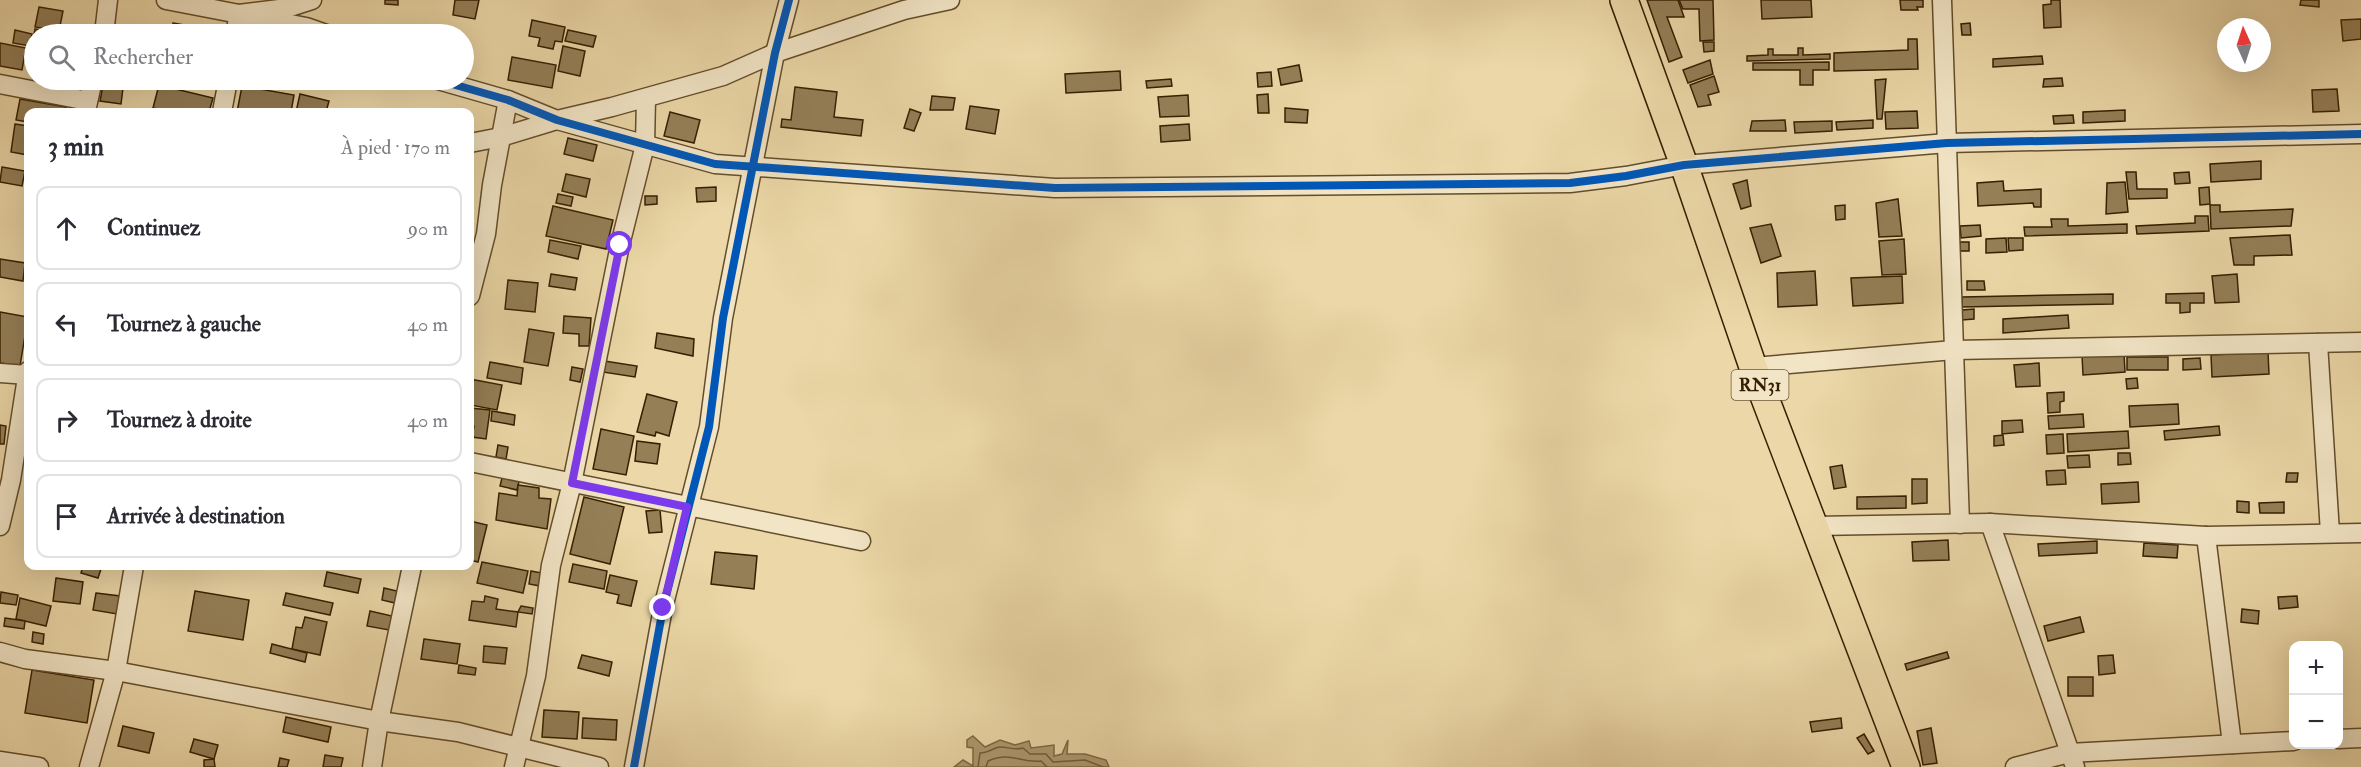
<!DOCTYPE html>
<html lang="fr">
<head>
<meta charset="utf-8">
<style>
	:root { --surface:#fff; --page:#f2f2f3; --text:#2b2b33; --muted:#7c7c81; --line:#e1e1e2 }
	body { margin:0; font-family:"IM FELL Double Pica",serif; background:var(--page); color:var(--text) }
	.controls { position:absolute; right:18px; bottom:18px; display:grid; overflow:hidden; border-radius:12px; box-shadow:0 6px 24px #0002 }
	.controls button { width:54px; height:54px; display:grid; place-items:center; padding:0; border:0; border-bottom:2px solid var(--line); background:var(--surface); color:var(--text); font:30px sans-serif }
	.compass { position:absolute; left:2217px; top:18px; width:54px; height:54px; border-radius:50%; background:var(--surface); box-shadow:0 6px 24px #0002; rotate:357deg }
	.stop { position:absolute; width:18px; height:18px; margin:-14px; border:4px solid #7c3aed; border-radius:50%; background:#fff }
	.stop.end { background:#7c3aed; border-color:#fff; box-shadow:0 2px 6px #0008 }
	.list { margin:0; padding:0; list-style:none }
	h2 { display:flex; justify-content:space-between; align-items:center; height:78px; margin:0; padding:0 24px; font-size:26px }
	h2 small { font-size:20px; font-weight:400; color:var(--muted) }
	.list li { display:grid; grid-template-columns:39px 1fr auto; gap:18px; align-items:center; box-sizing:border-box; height:84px; margin:0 12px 12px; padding:0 12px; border:2px solid var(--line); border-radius:12px }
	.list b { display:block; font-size:22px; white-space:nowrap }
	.list em { font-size:20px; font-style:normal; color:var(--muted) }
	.icon { flex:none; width:33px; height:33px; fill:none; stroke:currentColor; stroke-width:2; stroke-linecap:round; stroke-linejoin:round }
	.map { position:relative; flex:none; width:2361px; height:767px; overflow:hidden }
	.search { position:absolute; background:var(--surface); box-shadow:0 6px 24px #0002; left:24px; top:24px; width:450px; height:66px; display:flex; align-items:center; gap:15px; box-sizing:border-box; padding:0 21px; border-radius:33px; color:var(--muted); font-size:22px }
	.panel { position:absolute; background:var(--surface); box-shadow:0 6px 24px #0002; left:24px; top:108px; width:450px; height:462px; border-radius:12px }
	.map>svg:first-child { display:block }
</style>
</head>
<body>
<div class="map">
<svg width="2361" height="767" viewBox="0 0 2361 767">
	<rect width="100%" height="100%" fill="#ebd7a7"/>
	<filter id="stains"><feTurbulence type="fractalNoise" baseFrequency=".00333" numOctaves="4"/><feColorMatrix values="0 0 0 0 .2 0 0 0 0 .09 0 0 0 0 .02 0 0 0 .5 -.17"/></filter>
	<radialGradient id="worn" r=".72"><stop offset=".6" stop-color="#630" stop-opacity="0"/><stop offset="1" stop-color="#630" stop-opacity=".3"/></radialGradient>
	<polygon fill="#ad986e" stroke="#7d6842" stroke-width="1.5" points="973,736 985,747 1000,740 1015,745 1029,741 1031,748 1054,745 1054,756 1062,754 1068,740 1067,754 1085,754 1106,760 1109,767 954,767 963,760 973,766 973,748 967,747 967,740"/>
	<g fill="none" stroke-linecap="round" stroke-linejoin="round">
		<g stroke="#725c37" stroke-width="1.5">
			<path d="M978,767L980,753C987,753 992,749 999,747C1007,746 1013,751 1023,748L1030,754H1046L1053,762L1085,760L1103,767"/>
			<path d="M986,767L988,761C1011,751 1019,763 1041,761L1047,767"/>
		</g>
	</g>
	<g fill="#947f57" stroke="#361f00" stroke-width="1.5">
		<polygon points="385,0 398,0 398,5 385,4"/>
		<polygon points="455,0 479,0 475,19 453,15"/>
		<polygon points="1647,0 1678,0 1684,17 1667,17 1682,57 1669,62"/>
		<polygon points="1679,0 1713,0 1714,40 1700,41 1699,9 1683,9"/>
		<polygon points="1761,0 1811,0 1812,17 1762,19"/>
		<polygon points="1900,0 1923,0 1923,7 1917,7 1918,10 1901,10"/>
		<polygon points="2051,0 2060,0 2061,27 2044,28 2043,5 2051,4"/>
		<polygon points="2301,0 2319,0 2319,7 2300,5"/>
		<polygon points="39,7 63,11 59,31 35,27"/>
		<polygon points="2361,19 2361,39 2343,41 2341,20"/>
		<polygon points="532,20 565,27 562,42 555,41 553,49 538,46 540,38 529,36"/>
		<polygon points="173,23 223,32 223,34 171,34"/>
		<polygon points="1970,23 1971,35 1962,35 1961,24"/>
		<polygon points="35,29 65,34 34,34 34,69 27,67"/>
		<polygon points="15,30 32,34 30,46 13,43"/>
		<polygon points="568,30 596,36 593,47 565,41"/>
		<polygon points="1908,39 1917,39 1918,69 1834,71 1834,53 1908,50"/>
		<polygon points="1703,42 1714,42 1714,51 1704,52"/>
		<polygon points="0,43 26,48 22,70 0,66"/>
		<polygon points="563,46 585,51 580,76 558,71"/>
		<polygon points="1798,48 1803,48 1803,55 1830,54 1830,59 1747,61 1747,56 1768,55 1768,49 1773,49 1773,55 1798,55"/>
		<polygon points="2042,56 2043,64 1993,67 1993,59"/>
		<polygon points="512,57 556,65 552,88 508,80"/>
		<polygon points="1710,60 1713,74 1688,83 1683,70"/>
		<polygon points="1829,62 1829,70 1813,70 1813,85 1800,85 1800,70 1753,70 1753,63"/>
		<polygon points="1299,65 1302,81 1281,85 1278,69"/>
		<polygon points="1120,71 1121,90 1066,93 1065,74"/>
		<polygon points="1271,72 1272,86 1258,87 1257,73"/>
		<polygon points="1714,76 1719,92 1708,95 1711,105 1698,107 1690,85"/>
		<polygon points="2062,78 2063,86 2043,87 2044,79"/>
		<polygon points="1171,79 1172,86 1147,88 1146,81"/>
		<polygon points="1886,79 1882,119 1877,119 1875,80"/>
		<polygon points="103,85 123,88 121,104 100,101"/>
		<polygon points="159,85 213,98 209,112 173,112 153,108"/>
		<polygon points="242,86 294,95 291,112 237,112"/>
		<polygon points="795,87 837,92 834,117 863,120 861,136 781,127 782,119 791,120"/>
		<polygon points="2337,89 2339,111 2313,112 2312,90"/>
		<polygon points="300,94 329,101 326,112 296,112"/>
		<polygon points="1268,94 1269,113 1258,113 1257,95"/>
		<polygon points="1188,95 1189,116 1160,117 1158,97"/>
		<polygon points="932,96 955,98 953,110 930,110"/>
		<polygon points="20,99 66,107 65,112 28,112 28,122 16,120"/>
		<polygon points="970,106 999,110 995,134 966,129"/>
		<polygon points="1285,108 1308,110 1307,123 1285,122"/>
		<polygon points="910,109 921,113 914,131 904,128"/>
		<polygon points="2125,110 2125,121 2083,123 2083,112"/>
		<polygon points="1917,111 1918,128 1886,129 1885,112"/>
		<polygon points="670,112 700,120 694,143 664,136"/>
		<polygon points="2073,115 2074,123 2054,124 2053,116"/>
		<polygon points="1785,120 1786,131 1750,131 1752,121"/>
		<polygon points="1873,120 1873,128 1837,130 1836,122"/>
		<polygon points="1832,121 1832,131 1795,133 1794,122"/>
		<polygon points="15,124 28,126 28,155 11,152"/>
		<polygon points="1189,124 1190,140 1161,142 1160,126"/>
		<polygon points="568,138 597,145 593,161 564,154"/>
		<polygon points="2261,161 2261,179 2211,182 2210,164"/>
		<polygon points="2,167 25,171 22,186 0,182"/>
		<polygon points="2126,172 2136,172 2137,189 2167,189 2167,198 2129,199"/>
		<polygon points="2189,172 2190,183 2175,184 2174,173"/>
		<polygon points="566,174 590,179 586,197 562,191"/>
		<polygon points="1747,180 1751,206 1741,209 1733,184"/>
		<polygon points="2003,181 2004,191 2041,189 2041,207 2034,207 2033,203 1978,206 1977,183"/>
		<polygon points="2125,182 2128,212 2106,214 2107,183"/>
		<polygon points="716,187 716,201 697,202 696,188"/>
		<polygon points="2209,187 2210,204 2200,205 2199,188"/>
		<polygon points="558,194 573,197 571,206 556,203"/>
		<polygon points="645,196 657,196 657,204 645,205"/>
		<polygon points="1898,199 1902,236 1879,237 1876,203"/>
		<polygon points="1845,205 1845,219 1836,220 1835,206"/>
		<polygon points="2210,205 2220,205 2220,212 2293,209 2291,226 2211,229"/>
		<polygon points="553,206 613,220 606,249 546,236"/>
		<polygon points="2195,216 2208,216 2209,231 2137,234 2136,226 2195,223"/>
		<polygon points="2051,219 2068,219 2068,226 2127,224 2127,233 2025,236 2024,227 2052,227"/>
		<polygon points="1771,224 1781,256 1761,263 1750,228"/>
		<polygon points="1980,225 1981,236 1961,238 1960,226"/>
		<polygon points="2290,235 2292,255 2254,256 2254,265 2234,265 2230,238"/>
		<polygon points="2006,238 2007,252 1986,253 1986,239"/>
		<polygon points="2008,238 2023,238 2023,250 2009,251"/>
		<polygon points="1904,239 1906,274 1882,275 1879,241"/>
		<polygon points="550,240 581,246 578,259 548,252"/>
		<rect x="1960" y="242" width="9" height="9"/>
		<polygon points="0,259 25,263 23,281 0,277"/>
		<polygon points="1815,271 1817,305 1778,307 1777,273"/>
		<polygon points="551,274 577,278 575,290 549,286"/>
		<polygon points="2237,274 2239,302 2215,303 2212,276"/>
		<polygon points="1902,276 1903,303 1853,306 1851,278"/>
		<polygon points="508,280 538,283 535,312 505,309"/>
		<polygon points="1967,281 1984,281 1985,290 1967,290"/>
		<polygon points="2204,293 2204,303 2190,303 2190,312 2180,313 2180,303 2166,303 2166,294"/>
		<polygon points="2113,294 2113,304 1962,307 1962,297"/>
		<polygon points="1974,309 1974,319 1962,320 1962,310"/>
		<polygon points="0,312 28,317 20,366 0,363"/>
		<polygon points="2068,315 2069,328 2003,333 2003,319"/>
		<polygon points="564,316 591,318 589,346 579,346 579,334 563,333"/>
		<polygon points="529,329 554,333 548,366 524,362"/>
		<polygon points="657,333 694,339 693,356 655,348"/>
		<polygon points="2268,352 2269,374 2212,377 2211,355"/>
		<polygon points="2124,353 2125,372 2083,375 2082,355"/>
		<rect x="2127" y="357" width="41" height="13"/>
		<polygon points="2200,358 2201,369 2183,370 2183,359"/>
		<polygon points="598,360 637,366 635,377 596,371"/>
		<polygon points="490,362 523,368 521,384 487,378"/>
		<polygon points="2039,363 2040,386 2016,387 2014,365"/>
		<polygon points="572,367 583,369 580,382 570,380"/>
		<polygon points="2137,378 2138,388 2127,389 2126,379"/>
		<polygon points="470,379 502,385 497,410 470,405"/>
		<polygon points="2064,392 2064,401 2060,402 2060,412 2048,413 2047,393"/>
		<polygon points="647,394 677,402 669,436 656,432 655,436 637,432"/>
		<polygon points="2178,404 2179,424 2130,427 2129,406"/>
		<polygon points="470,408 490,410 486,439 472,437 474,426 470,425"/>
		<polygon points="492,411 515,415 514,425 491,421"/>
		<polygon points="2083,414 2084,427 2049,429 2048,416"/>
		<polygon points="2022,420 2023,432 2002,434 2002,421"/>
		<polygon points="0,425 6,426 4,444 0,444"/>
		<polygon points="2219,426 2220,435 2165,440 2164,431"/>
		<polygon points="601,429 634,436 626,475 593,469"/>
		<polygon points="2128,431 2129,448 2068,452 2067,434"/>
		<polygon points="28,434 28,467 25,466"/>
		<polygon points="2063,434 2064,453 2047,454 2046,435"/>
		<polygon points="2003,435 2004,445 1994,446 1994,436"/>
		<polygon points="637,441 660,444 657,464 635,461"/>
		<polygon points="498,445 508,447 506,459 496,457"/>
		<polygon points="2118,453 2130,453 2131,464 2118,465"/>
		<polygon points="2089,455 2090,467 2068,468 2067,456"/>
		<polygon points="1842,465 1846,487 1834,489 1830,467"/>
		<polygon points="2065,470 2066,484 2047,485 2046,471"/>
		<polygon points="2287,473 2298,473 2297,482 2286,482"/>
		<polygon points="503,474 520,477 517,490 500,486"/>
		<polygon points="1912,479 1927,479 1927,503 1912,504"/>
		<polygon points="2138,482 2139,502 2102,504 2101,484"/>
		<polygon points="518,485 539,488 539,498 551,499 547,529 496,520 499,493 517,496"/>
		<polygon points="1906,496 1906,508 1857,509 1857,497"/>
		<polygon points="584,497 624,507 610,564 570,554"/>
		<polygon points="2237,501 2249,502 2249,513 2237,512"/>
		<polygon points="2284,502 2284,513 2260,513 2259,503"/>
		<polygon points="660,510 662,532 649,533 646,511"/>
		<polygon points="470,521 487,525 478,562 470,560"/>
		<polygon points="1948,540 1949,560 1913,561 1912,542"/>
		<polygon points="2097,541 2097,553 2039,556 2038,544"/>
		<polygon points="2144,543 2178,545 2177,558 2143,556"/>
		<polygon points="715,552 757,556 754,589 711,584"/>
		<polygon points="482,562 528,571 523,593 477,583"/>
		<polygon points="573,564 607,571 604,589 569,582"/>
		<polygon points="83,566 102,566 98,578 81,573"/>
		<polygon points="531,571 542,573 540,586 529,584"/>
		<polygon points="327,572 361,579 358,593 324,586"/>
		<polygon points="610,575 637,581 631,606 617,603 619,595 606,592"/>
		<polygon points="56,578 83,582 80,604 53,601"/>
		<polygon points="384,588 397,591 395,603 382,600"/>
		<polygon points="195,591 249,600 243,640 188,631"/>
		<polygon points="1,592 18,595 16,605 0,603"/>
		<polygon points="96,593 120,596 117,614 93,610"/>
		<polygon points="286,593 333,603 330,615 283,605"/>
		<polygon points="485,596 498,599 496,609 518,612 516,627 469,620 472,601 484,602"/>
		<polygon points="2297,596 2298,607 2279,609 2278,597"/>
		<polygon points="20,598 51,606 46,626 16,619"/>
		<polygon points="521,606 533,608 532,614 518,612"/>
		<polygon points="2242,609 2259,611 2258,624 2241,622"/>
		<polygon points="370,611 392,616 389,630 367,626"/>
		<polygon points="305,617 327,622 320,655 292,649 296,627 302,628"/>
		<polygon points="2080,617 2084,632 2048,641 2044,626"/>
		<polygon points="5,618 25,621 24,629 4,626"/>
		<polygon points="33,632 44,634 43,644 32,642"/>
		<polygon points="424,639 460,644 457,664 421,659"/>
		<polygon points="272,644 307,653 305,662 270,653"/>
		<polygon points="484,646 507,648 505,664 483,662"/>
		<polygon points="1947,652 1949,658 1907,670 1905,664"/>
		<polygon points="582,655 612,662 609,676 578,668"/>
		<polygon points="2113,655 2115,673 2099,675 2098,656"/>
		<polygon points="459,665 476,668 475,675 458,673"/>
		<polygon points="32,670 94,680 87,723 25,713"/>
		<rect x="2068" y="677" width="25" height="19"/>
		<polygon points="544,710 579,712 577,739 542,737"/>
		<polygon points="286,717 331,727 328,742 283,732"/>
		<polygon points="583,718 617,720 616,740 582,738"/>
		<polygon points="1841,718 1842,728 1812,732 1810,722"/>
		<polygon points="123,726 154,733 149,753 118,746"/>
		<polygon points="1931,728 1937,763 1923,765 1917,731"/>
		<polygon points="1864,734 1874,751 1868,754 1857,738"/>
		<polygon points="194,739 218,745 214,759 190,752"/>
		<polygon points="325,755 343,758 341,767 323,767"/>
		<polygon points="280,758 289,760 287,767 278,767"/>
		<polygon points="214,759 215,767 204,767 204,760"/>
	</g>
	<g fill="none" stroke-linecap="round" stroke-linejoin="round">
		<defs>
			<g id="street">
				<polyline points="166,0 239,14 287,8 312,0"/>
				<polyline points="1942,0 1960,524"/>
				<polyline points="104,34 108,0"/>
				<polyline points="235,34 239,14 306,27 326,34"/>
				<polyline points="438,80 508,100 557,120 715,164 1055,188 1570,183 1626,176 1684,165 1947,143 2361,134"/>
				<polyline points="0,84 88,101"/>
				<polyline points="86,111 93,80"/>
				<polyline points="222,112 228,80"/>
				<polyline points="470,143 501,137 557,120 612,107 723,76 775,53 904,10 950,0"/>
				<polyline points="470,296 486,234 492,185 508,100"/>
				<polyline points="2318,343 2330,533"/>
				<polyline points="1753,367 1954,350 2361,342"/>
				<polyline points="0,373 28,375"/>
				<polyline points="470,462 861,541"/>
				<polyline points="1990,523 2075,767"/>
				<polyline points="0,526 11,480 28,371"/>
				<polyline points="1815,526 1990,523 2206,536 2361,533"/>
				<polyline points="2206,536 2232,744"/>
				<polyline points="0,652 25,659 116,671 379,721 458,732 599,767"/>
				<polyline points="2338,739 2361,738"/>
				<polyline points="0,761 39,767"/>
				<polyline points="89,767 116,671 134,566"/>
				<polyline points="372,767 379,721 412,566"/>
				<polyline points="514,767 536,676 551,565 572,483 620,245 645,145 646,98"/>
				<polyline points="634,767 663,608 709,427 723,318 775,53 789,0"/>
				<polyline points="2015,767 2069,753 2294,741"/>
			</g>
			<polyline id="primary" points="1624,0 1684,165 1753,367 1906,767"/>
		</defs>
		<use href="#street" stroke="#634d2a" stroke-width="21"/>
		<use href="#primary" stroke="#361f00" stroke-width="30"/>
		<use href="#street" stroke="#f2e5c6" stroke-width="18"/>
		<use href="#primary" stroke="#ebd7a7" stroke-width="27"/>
		<defs>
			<g id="cycleway">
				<polyline points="438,80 508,100 557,120 715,164 1055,188 1570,183 1626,176 1684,165 1947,143 2361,134"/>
				<polyline points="634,767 663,608 709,427 723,318 775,53 789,0"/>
			</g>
		</defs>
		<use href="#cycleway" stroke="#f2e5c6" stroke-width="11"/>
		<use href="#cycleway" stroke="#0057b8" stroke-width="8"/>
	</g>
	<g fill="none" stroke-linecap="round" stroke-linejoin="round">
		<polyline stroke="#7c3aed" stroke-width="8" points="620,245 572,483 687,507 663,608"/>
	</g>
	<g text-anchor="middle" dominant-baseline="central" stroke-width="5" stroke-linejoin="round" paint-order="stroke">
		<rect fill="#f2e5c6" stroke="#6e5a3b" stroke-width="1.5" x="1731.5" y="370" width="57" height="30" rx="4.5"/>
		<g font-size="18" font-weight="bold" fill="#361f00">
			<text x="1760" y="385">RN31</text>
		</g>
	</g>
	<rect width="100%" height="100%" filter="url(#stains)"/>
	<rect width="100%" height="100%" fill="url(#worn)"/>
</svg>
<div class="controls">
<button>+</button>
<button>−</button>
</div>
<svg class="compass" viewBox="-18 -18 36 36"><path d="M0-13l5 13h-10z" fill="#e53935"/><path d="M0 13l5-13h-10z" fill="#7c7c81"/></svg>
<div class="stop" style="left:620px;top:245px"></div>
<div class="stop end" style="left:663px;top:608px"></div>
<div class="search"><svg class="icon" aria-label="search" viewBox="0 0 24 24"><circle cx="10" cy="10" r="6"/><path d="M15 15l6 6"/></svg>Rechercher</div>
<section class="panel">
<h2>3 min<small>À pied · 170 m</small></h2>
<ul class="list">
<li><svg class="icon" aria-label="ahead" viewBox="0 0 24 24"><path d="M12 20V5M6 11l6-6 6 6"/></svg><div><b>Continuez</b></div><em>90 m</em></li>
<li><svg class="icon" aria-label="left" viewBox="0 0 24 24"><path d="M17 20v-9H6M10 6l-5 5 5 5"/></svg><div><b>Tournez à gauche</b></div><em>40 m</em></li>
<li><svg class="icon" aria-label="right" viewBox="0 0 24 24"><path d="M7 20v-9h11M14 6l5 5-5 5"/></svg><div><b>Tournez à droite</b></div><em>40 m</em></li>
<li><svg class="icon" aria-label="arrive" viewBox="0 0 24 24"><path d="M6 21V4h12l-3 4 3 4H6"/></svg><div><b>Arrivée à destination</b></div></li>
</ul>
</section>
</div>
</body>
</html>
